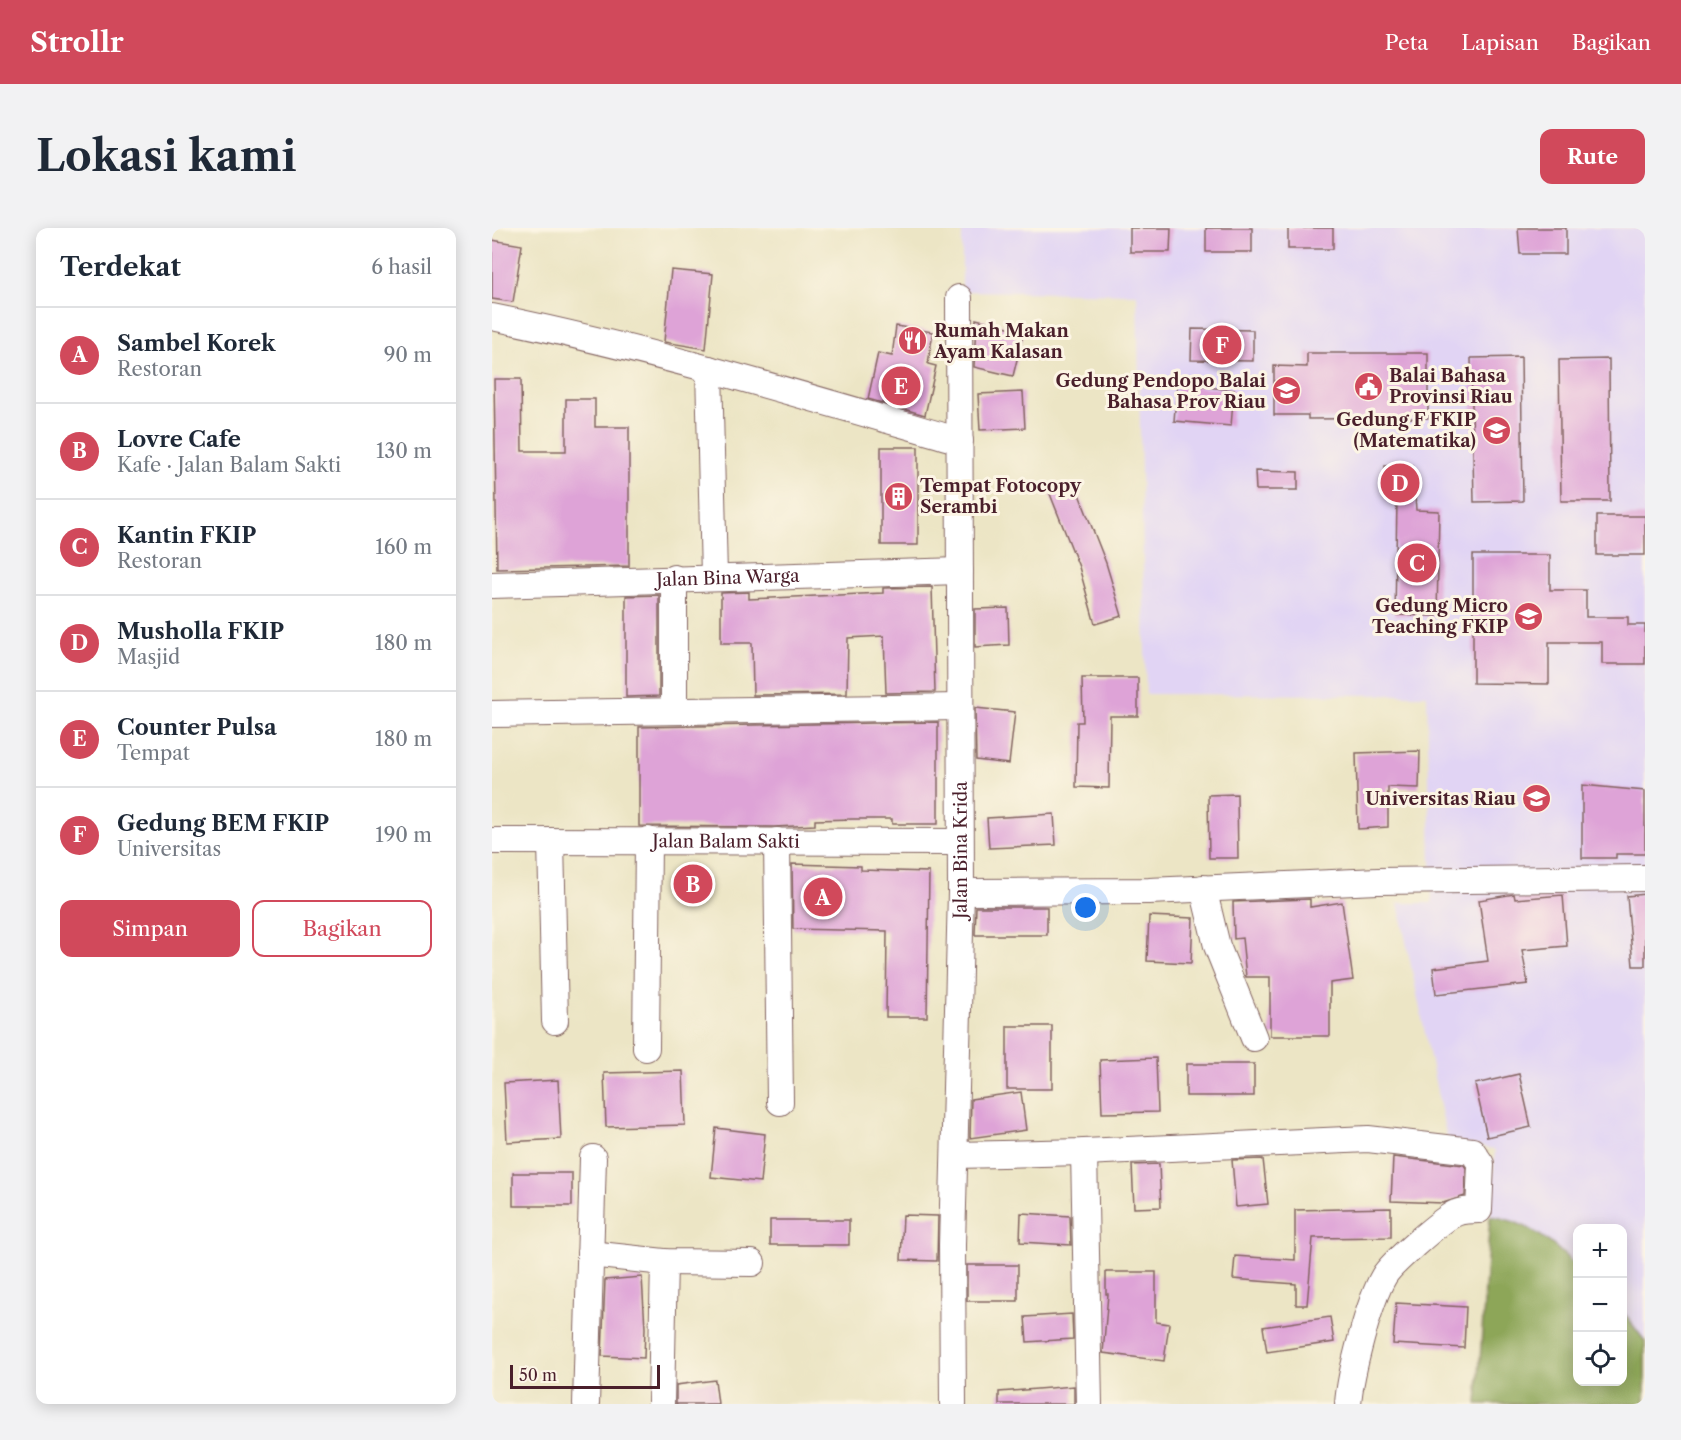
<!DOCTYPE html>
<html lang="id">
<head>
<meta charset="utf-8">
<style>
	:root { --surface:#fff; --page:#f2f2f3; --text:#1f2937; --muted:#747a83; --line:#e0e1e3; --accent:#d1495b }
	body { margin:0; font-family:"Libre Caslon Text",serif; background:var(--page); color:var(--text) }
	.controls { position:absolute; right:18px; bottom:18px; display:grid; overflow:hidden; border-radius:12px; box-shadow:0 3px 15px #0003 }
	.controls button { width:54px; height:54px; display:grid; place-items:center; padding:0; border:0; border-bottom:2px solid var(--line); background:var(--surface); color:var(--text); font:30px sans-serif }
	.scale { position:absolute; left:18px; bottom:15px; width:150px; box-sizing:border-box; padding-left:6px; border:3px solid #4a1f2b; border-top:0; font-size:16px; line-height:21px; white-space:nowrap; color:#4a1f2b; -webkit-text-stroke:4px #fcf5e5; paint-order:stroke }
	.you { position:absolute; left:594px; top:680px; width:21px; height:21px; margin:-15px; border:4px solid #fff; border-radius:50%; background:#1a73e8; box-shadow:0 0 0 9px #1a73e833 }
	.badge { display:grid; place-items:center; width:39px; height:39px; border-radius:50%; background:var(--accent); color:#fff; font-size:20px; font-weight:700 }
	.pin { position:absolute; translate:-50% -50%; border:3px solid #fff; box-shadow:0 2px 6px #0006 }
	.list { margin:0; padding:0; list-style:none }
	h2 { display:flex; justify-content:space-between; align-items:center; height:78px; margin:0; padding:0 24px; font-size:26px }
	h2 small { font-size:20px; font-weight:400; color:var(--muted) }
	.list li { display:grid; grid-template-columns:39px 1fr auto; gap:18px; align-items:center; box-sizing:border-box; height:96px; padding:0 24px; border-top:2px solid var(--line) }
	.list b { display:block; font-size:22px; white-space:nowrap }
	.list p { margin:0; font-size:20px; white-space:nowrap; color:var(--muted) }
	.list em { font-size:20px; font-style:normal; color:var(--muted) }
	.actions { display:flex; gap:12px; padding:18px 24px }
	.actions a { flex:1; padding:14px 0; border:2px solid var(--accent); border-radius:12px; text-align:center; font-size:21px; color:var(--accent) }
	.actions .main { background:var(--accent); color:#fff }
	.icon { flex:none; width:33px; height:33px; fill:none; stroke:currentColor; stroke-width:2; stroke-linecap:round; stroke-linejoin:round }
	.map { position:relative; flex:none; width:1153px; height:1176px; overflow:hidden; border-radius:12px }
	header { display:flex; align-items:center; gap:36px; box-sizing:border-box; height:84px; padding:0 30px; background:var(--accent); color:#fff }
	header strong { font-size:28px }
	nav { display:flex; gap:33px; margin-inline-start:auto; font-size:21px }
	.intro { display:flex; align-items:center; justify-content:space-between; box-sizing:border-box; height:144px; padding:0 36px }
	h1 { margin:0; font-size:42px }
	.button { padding:15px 27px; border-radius:12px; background:var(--accent); color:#fff; font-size:21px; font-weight:700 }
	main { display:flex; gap:36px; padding:0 36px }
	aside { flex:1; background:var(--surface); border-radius:12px; box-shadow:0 3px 15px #0003 }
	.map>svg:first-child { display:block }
</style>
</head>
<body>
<header>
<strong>Strollr</strong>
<nav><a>Peta</a><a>Lapisan</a><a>Bagikan</a></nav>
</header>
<div class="intro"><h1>Lokasi kami</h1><a class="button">Rute</a></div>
<main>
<aside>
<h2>Terdekat<small>6 hasil</small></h2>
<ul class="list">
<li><span class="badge">A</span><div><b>Sambel Korek</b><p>Restoran</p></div><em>90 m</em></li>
<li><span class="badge">B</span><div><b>Lovre Cafe</b><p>Kafe · Jalan Balam Sakti</p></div><em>130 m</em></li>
<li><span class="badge">C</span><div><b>Kantin FKIP</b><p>Restoran</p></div><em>160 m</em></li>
<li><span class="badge">D</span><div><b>Musholla FKIP</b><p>Masjid</p></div><em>180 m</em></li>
<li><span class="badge">E</span><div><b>Counter Pulsa</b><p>Tempat</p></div><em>180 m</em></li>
<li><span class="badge">F</span><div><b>Gedung BEM FKIP</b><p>Universitas</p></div><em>190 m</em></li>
</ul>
<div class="actions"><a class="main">Simpan</a><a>Bagikan</a></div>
</aside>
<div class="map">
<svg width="1153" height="1176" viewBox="0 0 1153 1176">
	<rect width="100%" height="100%" fill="#fcf5e5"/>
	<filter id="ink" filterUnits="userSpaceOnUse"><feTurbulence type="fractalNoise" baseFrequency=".0167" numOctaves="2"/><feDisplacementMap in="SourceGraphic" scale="12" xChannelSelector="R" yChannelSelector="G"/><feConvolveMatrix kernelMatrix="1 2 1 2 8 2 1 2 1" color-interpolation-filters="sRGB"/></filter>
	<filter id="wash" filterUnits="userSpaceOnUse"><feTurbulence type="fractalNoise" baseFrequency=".008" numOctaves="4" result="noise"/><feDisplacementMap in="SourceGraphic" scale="24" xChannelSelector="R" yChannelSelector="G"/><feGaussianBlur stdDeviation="1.35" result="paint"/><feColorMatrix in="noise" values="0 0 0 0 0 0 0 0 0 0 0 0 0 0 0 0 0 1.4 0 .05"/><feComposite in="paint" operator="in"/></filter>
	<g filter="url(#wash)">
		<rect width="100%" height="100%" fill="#ece5c5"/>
		<path fill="#e1d4f4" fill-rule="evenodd" d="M470,0H1153V1176H985L1003,922L955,911L906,675H940L935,467L654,466L645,66L470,63ZM1086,1000H1130V1154H1086Z"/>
		<path fill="#8da659" stroke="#6c6242" stroke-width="1.5" d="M998,988C1034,992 1060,1014 1085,1039L1086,1154H1130L1131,1084L1153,1113V1176H985Z"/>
		<g id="blocks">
			<g fill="#dea3d7">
				<polygon points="638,0 679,0 678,24 638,24"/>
				<rect x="714" y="0" width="46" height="24"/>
				<rect x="796" y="0" width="45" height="21"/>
				<polygon points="1026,0 1074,0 1074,26 1028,26"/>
				<polygon points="0,12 30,17 21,74 0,71"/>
				<polygon points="179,42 221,46 214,121 172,114"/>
				<polygon points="484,91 532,103 521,148 482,139"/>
				<polygon points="404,98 441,104 436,136 444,138 433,187 376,171 386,125 400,128"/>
				<polygon points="700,101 761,102 761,133 699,132"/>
				<polygon points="815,125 936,125 936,190 816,191 816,187 782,187 782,138 815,139"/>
				<polygon points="1029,129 1031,273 982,274 979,130"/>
				<polygon points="1117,131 1118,273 1069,273 1067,132"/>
				<polygon points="2,151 29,151 30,223 74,223 74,171 103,171 103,199 137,199 137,338 5,341"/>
				<polygon points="685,156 742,162 739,198 682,193"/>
				<polygon points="531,164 533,200 488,202 486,166"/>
				<rect x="389" y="219" width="37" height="98"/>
				<polygon points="893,238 921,238 924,282 947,283 945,388 903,387 905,272 894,272"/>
				<polygon points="763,243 806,244 806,262 764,262"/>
				<polygon points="583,256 614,335 630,388 603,396 587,339 558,266"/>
				<rect x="1105" y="288" width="48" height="39"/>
				<polygon points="981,327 1058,327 1058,362 1094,362 1094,389 1136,389 1136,397 1153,397 1153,436 1110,436 1110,414 1057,414 1057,456 981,455"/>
				<polygon points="440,359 443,464 394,465 392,408 356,410 355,466 261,467 260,415 229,415 229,365 257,364 257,371 391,365 391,360"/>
				<polygon points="167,367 167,468 134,469 134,368"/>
				<polygon points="516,380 517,417 483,419 483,381"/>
				<polygon points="590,450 646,450 646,488 618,488 617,560 584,559 585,494 591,494"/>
				<polygon points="483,480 523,484 517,536 484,532"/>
				<polygon points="446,494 446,596 400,596 400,591 361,591 323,592 323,597 282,599 147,598 147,499"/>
				<polygon points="928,523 927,560 896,559 896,599 866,601 864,525"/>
				<polygon points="1090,557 1153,563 1153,626 1124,626 1124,630 1090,630"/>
				<polygon points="745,566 746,630 717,630 716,567"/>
				<polygon points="562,586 564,617 497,620 495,590"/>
				<polygon points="300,636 369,638 369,642 437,644 435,789 394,789 395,703 301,701"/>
				<polygon points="1022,666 1023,671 1071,667 1075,718 1030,722 1036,756 944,766 941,740 996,733 987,672"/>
				<polygon points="1153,666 1153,738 1141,738 1135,668"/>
				<polygon points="818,671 818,679 850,674 861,752 838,755 838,808 778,808 778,749 754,749 750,710 742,711 741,674"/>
				<polygon points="484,679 555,679 555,707 483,707"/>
				<polygon points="657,688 701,690 699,735 655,733"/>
				<rect x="515" y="798" width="45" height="63"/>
				<polygon points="664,830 666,884 610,885 608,832"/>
				<rect x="694" y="836" width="68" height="32"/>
				<polygon points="191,843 193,897 114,899 112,845"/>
				<polygon points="1027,846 1039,899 995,909 983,856"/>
				<polygon points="66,852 69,911 15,914 12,855"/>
				<polygon points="529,864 534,902 478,910 479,871"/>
				<polygon points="224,900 273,906 268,954 219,949"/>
				<polygon points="901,929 972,937 974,940 973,968 951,975 899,973"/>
				<polygon points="771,931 776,976 744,979 740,932"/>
				<polygon points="667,936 669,979 642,980 640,937"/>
				<rect x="21" y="945" width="59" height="33"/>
				<polygon points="899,980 899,1009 821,1010 815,1077 804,1077 804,1056 741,1051 743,1028 803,1032 803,982"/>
				<polygon points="529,985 578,988 579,1017 528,1014"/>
				<polygon points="411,987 446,988 445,1033 409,1032"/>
				<rect x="278" y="992" width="79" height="25"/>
				<rect x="475" y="1037" width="51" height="36"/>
				<polygon points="614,1044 664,1044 664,1094 677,1096 672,1133 611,1125 616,1066 614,1066"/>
				<polygon points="150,1049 153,1100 152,1130 110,1128 113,1052"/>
				<polygon points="904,1075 974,1079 972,1120 901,1116"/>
				<polygon points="580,1086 581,1111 535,1114 533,1089"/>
				<polygon points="838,1089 842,1114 775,1124 771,1099"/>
				<polygon points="223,1152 226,1176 184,1176 184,1157"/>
				<polygon points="582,1158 582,1176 507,1176 507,1164"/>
			</g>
		</g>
	</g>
	<g filter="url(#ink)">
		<use href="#blocks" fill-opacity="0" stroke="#836461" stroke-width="1.5"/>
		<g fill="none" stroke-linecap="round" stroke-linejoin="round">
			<defs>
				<g id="minor">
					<path d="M0,89C158,121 313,168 468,213"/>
					<polyline points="217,141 222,348"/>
					<polyline points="182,350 182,483"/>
					<path id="s1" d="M0,357L468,343"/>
					<polyline points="0,486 468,479"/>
					<path id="s2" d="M0,613L468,614"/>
					<polyline points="59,613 63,793"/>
					<polyline points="285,613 288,874"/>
					<polyline points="711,660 725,718 762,810"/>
					<polyline points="469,664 657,663 886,653 1153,650"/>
					<polyline points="154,820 156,612"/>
					<polyline points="592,924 597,1176"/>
					<path d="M464,927L592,924L876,911L980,923L989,936L987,982C979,982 971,982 964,985C951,990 899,1036 892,1048C877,1073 858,1147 856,1176"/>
					<polyline points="98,1026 172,1034 260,1035"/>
					<polyline points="94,1176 101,930"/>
					<polyline points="169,1176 172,1034"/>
					<path id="s3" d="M461,1176L460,1017L469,664L467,70"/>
				</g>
			</defs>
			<use href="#minor" stroke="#836461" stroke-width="28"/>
			<use href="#minor" stroke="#fff" stroke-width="26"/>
		</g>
	</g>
	<defs>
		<symbol id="restaurant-disc" viewBox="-11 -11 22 22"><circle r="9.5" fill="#d1495b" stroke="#fcf5e5"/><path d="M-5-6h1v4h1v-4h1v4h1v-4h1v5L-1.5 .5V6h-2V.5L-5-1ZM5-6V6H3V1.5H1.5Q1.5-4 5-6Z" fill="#fff"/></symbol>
		<symbol id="civic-disc" viewBox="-11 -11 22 22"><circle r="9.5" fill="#d1495b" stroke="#fcf5e5"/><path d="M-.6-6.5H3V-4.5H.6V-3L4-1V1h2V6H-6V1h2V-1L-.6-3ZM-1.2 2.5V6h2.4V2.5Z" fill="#fff"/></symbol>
		<symbol id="university-disc" viewBox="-11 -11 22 22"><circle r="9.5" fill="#d1495b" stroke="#fcf5e5"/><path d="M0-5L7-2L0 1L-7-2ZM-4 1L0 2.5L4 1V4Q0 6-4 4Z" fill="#fff"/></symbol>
		<symbol id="building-disc" viewBox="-11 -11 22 22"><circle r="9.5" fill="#d1495b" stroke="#fcf5e5"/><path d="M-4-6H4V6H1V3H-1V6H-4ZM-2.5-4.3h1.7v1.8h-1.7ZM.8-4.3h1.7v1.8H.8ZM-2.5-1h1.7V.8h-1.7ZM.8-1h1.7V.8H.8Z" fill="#fff"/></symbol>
	</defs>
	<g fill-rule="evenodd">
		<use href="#restaurant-disc" x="404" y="96" width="33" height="33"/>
		<use href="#civic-disc" x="860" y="142" width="33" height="33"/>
		<use href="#university-disc" x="778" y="146" width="33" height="33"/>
		<use href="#university-disc" x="988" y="186" width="33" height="33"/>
		<use href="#building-disc" x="390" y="252" width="33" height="33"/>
		<use href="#university-disc" x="1020" y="372" width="33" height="33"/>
		<use href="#university-disc" x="1028" y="554" width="33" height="33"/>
	</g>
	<g text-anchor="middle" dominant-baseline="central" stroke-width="6" stroke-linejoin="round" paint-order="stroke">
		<g font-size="18" font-weight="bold" fill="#4a1f2b" stroke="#fcf5e5" text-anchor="end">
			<text x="442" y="103" text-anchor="start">Rumah Makan<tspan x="442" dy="21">Ayam Kalasan</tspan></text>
			<text x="897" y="148" text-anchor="start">Balai Bahasa<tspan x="897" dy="21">Provinsi Riau</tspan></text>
			<text x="774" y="153">Gedung Pendopo Balai<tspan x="774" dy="21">Bahasa Prov Riau</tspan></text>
			<text x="984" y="192">Gedung F FKIP<tspan x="984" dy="21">(Matematika)</tspan></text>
			<text x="428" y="258" text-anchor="start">Tempat Fotocopy<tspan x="428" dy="21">Serambi</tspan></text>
			<text x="1016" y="378">Gedung Micro<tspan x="1016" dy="21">Teaching FKIP</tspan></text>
			<text x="1024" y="571">Universitas Riau</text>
		</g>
		<g font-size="18" fill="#4a1f2b" stroke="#fcf5e5">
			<text stroke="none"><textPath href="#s1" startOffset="236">Jalan Bina Warga</textPath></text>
			<text stroke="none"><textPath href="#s2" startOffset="234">Jalan Balam Sakti</textPath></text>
			<text stroke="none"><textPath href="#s3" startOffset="554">Jalan Bina Krida</textPath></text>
		</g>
	</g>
</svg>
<div class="controls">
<button>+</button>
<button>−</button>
<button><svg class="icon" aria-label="locate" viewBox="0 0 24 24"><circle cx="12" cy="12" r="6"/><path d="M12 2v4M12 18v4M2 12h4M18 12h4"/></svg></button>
</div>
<div class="scale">50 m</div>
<div class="you"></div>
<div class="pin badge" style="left:331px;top:669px">A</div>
<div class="pin badge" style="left:201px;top:656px">B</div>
<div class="pin badge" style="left:925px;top:335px">C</div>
<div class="pin badge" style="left:908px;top:255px">D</div>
<div class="pin badge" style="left:409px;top:158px">E</div>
<div class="pin badge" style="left:730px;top:117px">F</div>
</div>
</main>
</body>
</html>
